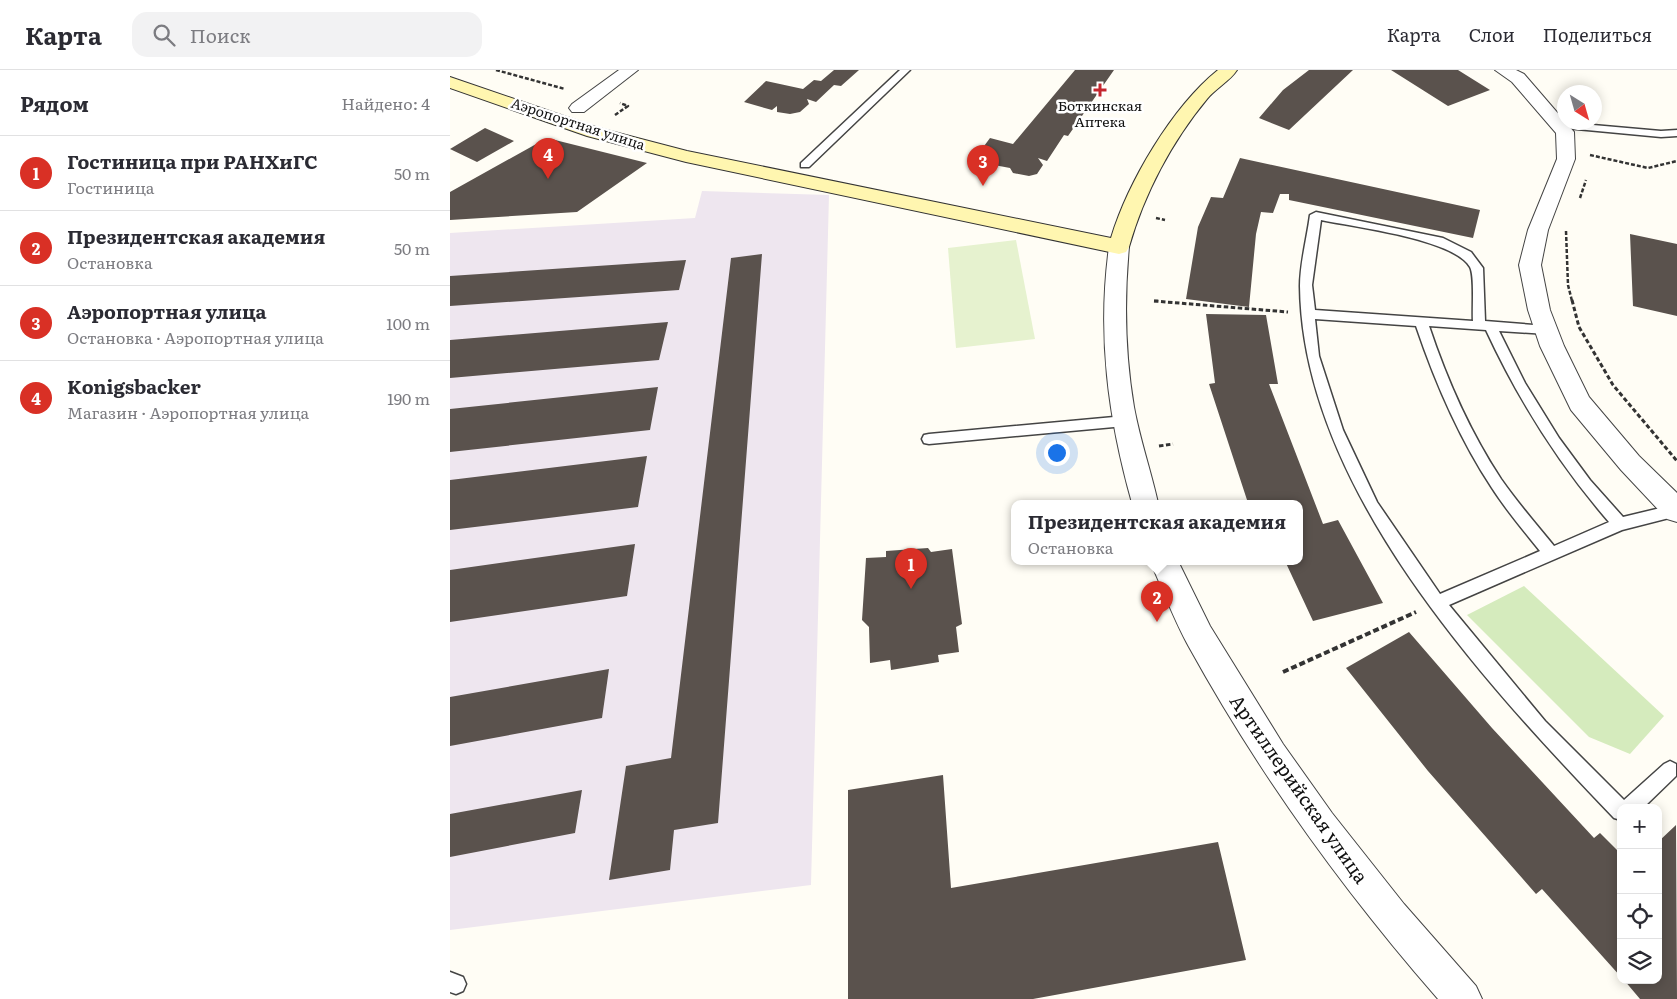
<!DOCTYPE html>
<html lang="ru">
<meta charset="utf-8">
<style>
:root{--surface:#fff;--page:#f2f2f3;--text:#2b2b33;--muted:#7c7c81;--line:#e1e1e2;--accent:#d93025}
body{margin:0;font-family:Literata,serif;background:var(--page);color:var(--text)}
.controls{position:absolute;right:15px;bottom:15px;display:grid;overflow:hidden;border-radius:10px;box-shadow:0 2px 12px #0003}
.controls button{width:45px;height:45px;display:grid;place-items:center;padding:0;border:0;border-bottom:1px solid var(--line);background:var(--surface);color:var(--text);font:25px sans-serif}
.compass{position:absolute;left:1107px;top:15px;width:45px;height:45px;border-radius:50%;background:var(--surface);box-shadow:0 2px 12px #0003;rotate:143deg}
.you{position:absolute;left:606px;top:382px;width:18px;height:18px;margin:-12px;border:4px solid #fff;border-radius:50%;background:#1a73e8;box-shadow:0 0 0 8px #1a73e833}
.badge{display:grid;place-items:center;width:32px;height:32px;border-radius:50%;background:var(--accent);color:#fff;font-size:16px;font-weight:700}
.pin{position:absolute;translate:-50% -41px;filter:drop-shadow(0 1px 2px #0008)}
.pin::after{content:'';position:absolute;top:26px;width:18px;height:15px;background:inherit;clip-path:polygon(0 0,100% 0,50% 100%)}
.popup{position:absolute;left:561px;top:430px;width:292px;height:65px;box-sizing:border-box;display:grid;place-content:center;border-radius:10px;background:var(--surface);filter:drop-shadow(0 1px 4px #0005);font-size:16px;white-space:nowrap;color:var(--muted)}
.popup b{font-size:19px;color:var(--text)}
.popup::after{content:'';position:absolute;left:50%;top:100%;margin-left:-10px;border:10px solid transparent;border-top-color:var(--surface)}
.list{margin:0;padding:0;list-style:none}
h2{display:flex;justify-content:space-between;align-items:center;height:65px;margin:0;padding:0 20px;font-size:21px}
h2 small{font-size:16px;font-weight:400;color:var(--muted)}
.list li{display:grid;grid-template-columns:32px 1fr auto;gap:15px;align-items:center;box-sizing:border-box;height:75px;padding:0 20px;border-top:1px solid var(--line)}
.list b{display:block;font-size:19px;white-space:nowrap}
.list p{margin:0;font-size:16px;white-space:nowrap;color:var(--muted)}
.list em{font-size:16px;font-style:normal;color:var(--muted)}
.icon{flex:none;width:28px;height:28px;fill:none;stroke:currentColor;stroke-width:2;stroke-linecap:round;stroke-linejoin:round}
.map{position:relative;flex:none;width:1227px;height:929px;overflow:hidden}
header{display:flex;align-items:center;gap:30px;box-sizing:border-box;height:70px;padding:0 25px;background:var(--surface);border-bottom:1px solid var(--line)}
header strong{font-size:24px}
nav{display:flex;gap:28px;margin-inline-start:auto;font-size:18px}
.search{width:350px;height:45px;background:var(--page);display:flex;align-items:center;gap:12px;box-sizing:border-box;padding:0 18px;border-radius:15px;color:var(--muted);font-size:19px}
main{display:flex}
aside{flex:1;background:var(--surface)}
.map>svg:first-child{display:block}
.industrial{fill:#eee6ef}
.green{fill:#d5ebbd}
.pitch{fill:#e6f2cf}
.building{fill:#5a524d}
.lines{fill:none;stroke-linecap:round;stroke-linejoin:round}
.service-casing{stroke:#444;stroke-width:3}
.minor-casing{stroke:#444;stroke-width:2}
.secondary-casing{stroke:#333;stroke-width:2}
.path-far2{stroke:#333;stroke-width:2.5;stroke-dasharray:4 2;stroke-linecap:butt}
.path-far1{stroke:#333;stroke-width:3;stroke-dasharray:4.5 2.5;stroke-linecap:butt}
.path{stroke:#333;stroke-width:4;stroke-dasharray:6 3;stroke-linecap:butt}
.service{fill:#fff;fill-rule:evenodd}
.minor{fill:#fff;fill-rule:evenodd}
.secondary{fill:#fff6b0;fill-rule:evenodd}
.poi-dot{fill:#c4262e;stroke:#fff;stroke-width:2}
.labels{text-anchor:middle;stroke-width:5;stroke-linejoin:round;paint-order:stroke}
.far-poi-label{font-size:14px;fill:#111;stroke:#fff}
.far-street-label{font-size:14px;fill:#111;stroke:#fff}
.near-street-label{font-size:19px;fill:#111;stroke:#fff}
</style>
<header>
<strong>Карта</strong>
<div class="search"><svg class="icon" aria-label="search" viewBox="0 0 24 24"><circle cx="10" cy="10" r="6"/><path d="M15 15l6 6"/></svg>Поиск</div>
<nav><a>Карта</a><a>Слои</a><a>Поделиться</a></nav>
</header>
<main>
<aside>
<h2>Рядом<small>Найдено: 4</small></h2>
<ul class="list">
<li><span class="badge">1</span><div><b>Гостиница при РАНХиГС</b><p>Гостиница</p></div><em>50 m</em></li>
<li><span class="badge">2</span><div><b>Президентская академия</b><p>Остановка</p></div><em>50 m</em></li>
<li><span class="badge">3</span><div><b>Аэропортная улица</b><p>Остановка · Аэропортная улица</p></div><em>100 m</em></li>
<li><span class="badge">4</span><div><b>Konigsbacker</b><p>Магазин · Аэропортная улица</p></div><em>190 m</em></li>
</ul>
</aside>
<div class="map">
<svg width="1227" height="929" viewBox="0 0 1227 929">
<rect width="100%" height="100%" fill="#fffdf5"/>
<path class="industrial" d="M252 121 379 125 361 815 0 860V163L245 148Z"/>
<path class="green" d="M1074 516 1214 646 1180 684 1139 667 1017 545Z"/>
<path class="pitch" d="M566 170 585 269 506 278 498 178Z"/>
<path class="building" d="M384 0H409L391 16 384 15 366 32 357 29 359 34 350 42 340 44 327 42V36L322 40 294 32 316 11 353 19 364 10 371 11Z
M625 0H664L618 66 614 65 597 91 588 88 593 95 587 104 579 106 563 103 560 98 523 91 540 68 563 74Z
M859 0H903L839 60 809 48 833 20Z
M941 0H1008L1040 20 998 36Z
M35 58 64 71 27 92 0 79Z
M97 68 197 93 127 142 0 150V122Z
M790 88 1030 140 1023 168 839 130V124H830L823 143 811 142 806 164 799 237 736 229 748 157 761 127 773 128Z
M1180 164 1227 174V246L1183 236Z
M312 184 268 753 224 760 220 800 159 810 176 696 221 688 281 188Z
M236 190 229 220 0 236V206Z
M756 244 816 245 828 314H819L873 454 888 450 933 533 863 551 835 491H850V433H798L759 314 765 313Z
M218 252 209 290 0 308V270Z
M208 317 200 360 0 382V339Z
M197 386 188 437 0 460V410Z
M185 474 177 526 0 552V500Z
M478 478 481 482 502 479 512 554 506 557 509 582 488 585 489 592 441 600 440 590 420 593 419 557 412 550 416 488 436 487V481Z
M959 562 1042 658 1144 768 1150 763 1171 784V907L1092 819 1086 824 978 701 896 598Z
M159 599 152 648 0 676V627Z
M493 705 501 818 768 772 796 890 583 929H398V720Z
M132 720 125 763 0 787V744Z
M1226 755 1227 929H1190L1174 910H1208V772Z"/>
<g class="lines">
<g class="service-casing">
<path id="service" d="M450 0H460L359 97H351V93Z
M1109 52 1211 61 1227 60V66L1211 67 1105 57V53Z
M866 142 993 168 1021 182 1033 198 1035 251 1097 256 1103 260 1097 264 1049 261 1075 313 1109 368 1140 410 1173 447 1227 434V446L1172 460 999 535 1095 651 1174 730 1214 694 1220 691 1226 694V706L1193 738H1171V750L1164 748C1033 611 852 417 850 216 850 193 857 168 860 145ZM871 150C904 157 1004 169 1020 197 1025 206 1022 239 1023 251L865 240 862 215ZM865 249 966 256C985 312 1009 368 1042 418 1056 440 1074 461 1090 481L990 524 927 432 893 360 869 286ZM979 256 1036 260C1069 331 1108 393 1159 452L1104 476C1086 454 1067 432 1051 409 1020 362 997 310 979 256Z
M675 346 682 351 675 356 479 374 474 373 472 369 474 365 479 364Z
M0 902 13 907 16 914 13 921 6 924 0 922Z"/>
</g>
<g class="minor-casing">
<path id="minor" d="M169 0H188L134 42H122L119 38 122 34Z
M1045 0H1066L1074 4 1124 62 1125 89 1098 160 1091 195 1100 240 1114 276 1139 327 1189 386 1227 423V452L1217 449 1171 400 1121 340 1090 276 1078 240 1069 195 1078 160 1107 89 1106 63 1062 12Z
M669 170 676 172 679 177C674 231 675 283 684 337 690 370 701 401 708 433H682C658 348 647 265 659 177L662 172Z
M700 491H728L760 556 833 674 882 743 954 834 1026 916 1032 929H988C893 820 809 704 739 577 724 550 713 520 700 491Z"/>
</g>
<g class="secondary-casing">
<path id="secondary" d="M768 0H787C780 11 766 18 757 29 722 71 694 124 679 177L676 182 669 184 236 92 137 66 0 18V7L149 58 237 81 661 168C678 112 722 37 768 0Z"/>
</g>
<path class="path-far2" d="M46 0 115 19
M165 45 178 36 170 33
M1140 85 1198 98 1227 91
M1130 128 1136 110
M706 148 715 150
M1116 161 1118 215 1122 231
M704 231H708"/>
<path class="path-far1" d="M1122 230 1129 257 1163 315 1227 391
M704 231 838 242
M709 376 723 374"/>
<path class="path" d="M833 602 966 542"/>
<use href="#service" class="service"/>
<use href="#minor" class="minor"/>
<use href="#secondary" class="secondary"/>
</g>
<path class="poi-dot" d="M647.5 12.5h5v5h5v5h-5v5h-5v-5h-5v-5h5z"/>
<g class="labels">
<g class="far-poi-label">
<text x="650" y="41">Боткинская<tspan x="650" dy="16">Аптека</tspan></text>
</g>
<g class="far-street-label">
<text transform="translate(128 54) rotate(18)" y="5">Аэропортная улица</text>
</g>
<g class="near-street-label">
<text transform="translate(849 719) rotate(55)" y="7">Артиллерийская улица</text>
</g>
</g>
</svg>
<div class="controls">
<button>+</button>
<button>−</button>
<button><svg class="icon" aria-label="locate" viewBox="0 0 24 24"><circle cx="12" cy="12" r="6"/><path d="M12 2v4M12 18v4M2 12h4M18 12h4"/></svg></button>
<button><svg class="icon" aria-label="layers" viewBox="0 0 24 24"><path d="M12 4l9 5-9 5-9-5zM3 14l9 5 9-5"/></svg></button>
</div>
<svg class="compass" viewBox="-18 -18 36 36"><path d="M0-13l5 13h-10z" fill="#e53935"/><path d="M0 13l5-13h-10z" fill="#7c7c81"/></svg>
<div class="you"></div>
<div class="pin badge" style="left:461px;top:519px">1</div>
<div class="pin badge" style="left:707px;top:552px">2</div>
<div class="popup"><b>Президентская академия</b>Остановка</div>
<div class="pin badge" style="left:533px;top:116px">3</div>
<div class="pin badge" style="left:98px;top:109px">4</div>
</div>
</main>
